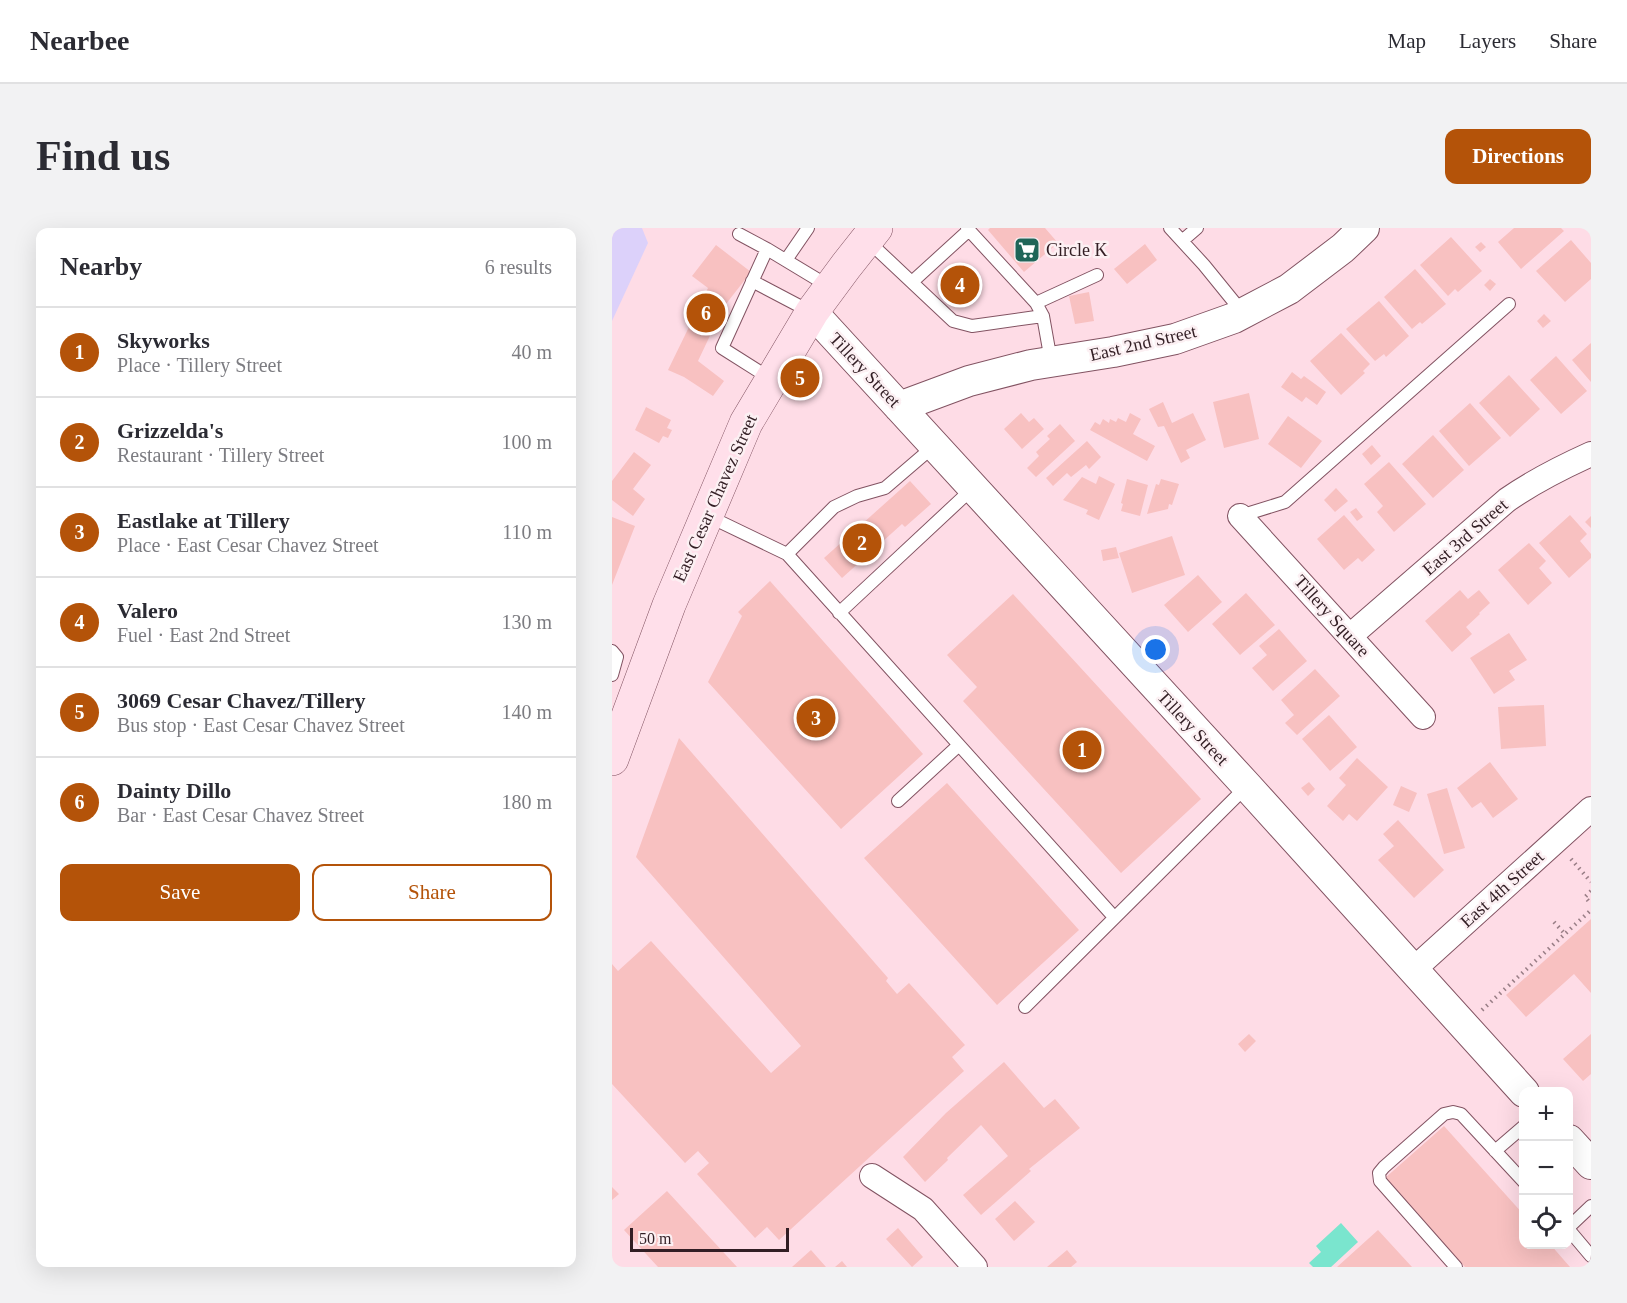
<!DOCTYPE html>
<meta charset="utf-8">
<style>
:root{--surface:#fff;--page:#f2f2f3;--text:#2b2b33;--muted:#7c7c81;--line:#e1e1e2;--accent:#b45309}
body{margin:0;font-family:Georgia,serif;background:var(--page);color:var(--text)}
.controls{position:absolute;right:18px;bottom:18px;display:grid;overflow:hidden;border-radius:12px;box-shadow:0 6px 24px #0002}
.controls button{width:54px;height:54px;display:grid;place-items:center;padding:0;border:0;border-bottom:2px solid var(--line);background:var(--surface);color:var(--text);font:30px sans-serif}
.scale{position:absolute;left:18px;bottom:15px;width:159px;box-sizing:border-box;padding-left:6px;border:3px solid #321e24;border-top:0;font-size:16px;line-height:21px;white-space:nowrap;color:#321e24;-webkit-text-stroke:4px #fcf0f3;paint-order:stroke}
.you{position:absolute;left:544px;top:422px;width:21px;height:21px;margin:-15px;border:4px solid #fff;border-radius:50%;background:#1a73e8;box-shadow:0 0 0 9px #1a73e833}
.badge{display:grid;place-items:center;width:39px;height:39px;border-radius:50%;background:var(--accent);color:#fff;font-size:20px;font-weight:700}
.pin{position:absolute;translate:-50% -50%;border:3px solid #fff;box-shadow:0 2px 6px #0006}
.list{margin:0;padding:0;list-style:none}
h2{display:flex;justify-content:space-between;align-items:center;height:78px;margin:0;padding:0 24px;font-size:26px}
h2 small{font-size:20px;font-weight:400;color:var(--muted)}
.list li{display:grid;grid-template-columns:39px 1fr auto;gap:18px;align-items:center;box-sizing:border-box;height:90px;padding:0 24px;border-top:2px solid var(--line)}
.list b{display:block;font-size:22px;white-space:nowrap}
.list p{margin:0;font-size:20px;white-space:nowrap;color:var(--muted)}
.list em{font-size:20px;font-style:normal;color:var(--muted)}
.actions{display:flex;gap:12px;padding:18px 24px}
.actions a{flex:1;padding:14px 0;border:2px solid var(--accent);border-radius:12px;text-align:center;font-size:21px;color:var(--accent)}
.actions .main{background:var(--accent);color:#fff}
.icon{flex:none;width:33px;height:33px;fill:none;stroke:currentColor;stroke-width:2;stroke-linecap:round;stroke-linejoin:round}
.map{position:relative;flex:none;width:979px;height:1039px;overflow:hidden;border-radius:12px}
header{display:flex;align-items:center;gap:36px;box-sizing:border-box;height:84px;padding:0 30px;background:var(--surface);border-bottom:2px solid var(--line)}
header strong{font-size:28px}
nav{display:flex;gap:33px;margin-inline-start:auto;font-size:21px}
.intro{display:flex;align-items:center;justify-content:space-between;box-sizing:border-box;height:144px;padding:0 36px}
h1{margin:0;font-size:42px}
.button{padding:15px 27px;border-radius:12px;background:var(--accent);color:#fff;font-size:21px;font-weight:700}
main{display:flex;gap:36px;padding:0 36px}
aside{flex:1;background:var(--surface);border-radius:12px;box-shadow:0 6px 24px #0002}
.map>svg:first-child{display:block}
.green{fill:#dcd1fa}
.water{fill:#7ae5ce}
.building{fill:#f8c1c1}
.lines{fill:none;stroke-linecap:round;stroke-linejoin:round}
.service-casing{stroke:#825362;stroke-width:14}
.minor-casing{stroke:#825362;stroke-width:26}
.tertiary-casing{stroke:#825362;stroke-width:32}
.secondary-casing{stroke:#825362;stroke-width:34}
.path{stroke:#997e86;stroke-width:4;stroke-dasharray:1.5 4.5;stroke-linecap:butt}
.service{stroke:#fff;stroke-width:12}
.minor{stroke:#fff;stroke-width:24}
.tertiary{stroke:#fff;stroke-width:30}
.secondary{stroke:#ffdfea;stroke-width:33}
.labels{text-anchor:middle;stroke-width:5;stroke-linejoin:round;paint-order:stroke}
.poi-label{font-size:18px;fill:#321e24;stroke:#fcf0f3;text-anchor:start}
.street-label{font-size:18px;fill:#321e24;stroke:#fcf0f3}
</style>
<header>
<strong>Nearbee</strong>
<nav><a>Map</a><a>Layers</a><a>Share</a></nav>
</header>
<div class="intro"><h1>Find us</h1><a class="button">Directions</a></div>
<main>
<aside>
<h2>Nearby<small>6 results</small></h2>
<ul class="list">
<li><span class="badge">1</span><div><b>Skyworks</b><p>Place · Tillery Street</p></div><em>40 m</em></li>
<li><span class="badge">2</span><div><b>Grizzelda's</b><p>Restaurant · Tillery Street</p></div><em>100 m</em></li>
<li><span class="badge">3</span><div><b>Eastlake at Tillery</b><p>Place · East Cesar Chavez Street</p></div><em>110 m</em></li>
<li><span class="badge">4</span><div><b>Valero</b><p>Fuel · East 2nd Street</p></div><em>130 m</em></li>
<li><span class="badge">5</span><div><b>3069 Cesar Chavez/Tillery</b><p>Bus stop · East Cesar Chavez Street</p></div><em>140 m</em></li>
<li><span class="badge">6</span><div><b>Dainty Dillo</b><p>Bar · East Cesar Chavez Street</p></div><em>180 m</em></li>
</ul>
<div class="actions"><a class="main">Save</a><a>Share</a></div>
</aside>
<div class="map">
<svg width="979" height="1039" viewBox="0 0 979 1039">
<rect width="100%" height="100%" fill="#fedce6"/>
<path class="green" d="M0 0H30L36 15 0 93Z"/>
<path class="water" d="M729 995 746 1014 719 1039H701L697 1035 709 1024 704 1018Z"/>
<path class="building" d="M378 0H433L446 15 412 44 376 2Z
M902 0H949L952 3 909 41 886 14Z
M839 9 870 43 846 64 843 61 836 68 808 37Z
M959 12 979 35V51L953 74 924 43Z
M869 14 874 19 868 24 863 19Z
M533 16 545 32 515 56 502 41Z
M104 17 139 44 114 76 110 73 100 93 104 95 86 133 112 153 101 168 72 149 56 142 96 60 80 48Z
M803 41 834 76 810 96 808 94 800 101 772 69Z
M878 51 884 56 878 63 872 57Z
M477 64 482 93 463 96 457 68Z
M767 73 797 108 774 129 772 126 763 133 734 101Z
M932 86 939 93 931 100 925 93Z
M729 105 758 136 751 143 753 145 729 167 698 133Z
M979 115V154L960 132Z
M944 128 975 163 949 186 918 152Z
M680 144 689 151 692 148 714 164 705 177 694 169 690 174 669 159Z
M897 147 928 181 898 209 867 175Z
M637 165 647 211 612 220 601 174Z
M551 174 560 195 581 185 594 212 574 222 578 230 569 235 552 198 546 199 537 181Z
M858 175 889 210 857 238 827 203Z
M34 179 59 192 55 200 60 202 56 210 51 208 47 215 23 202Z
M409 185 417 194 422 190 432 201 410 221 392 201Z
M518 185 529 191 521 206 543 218 535 233 478 202 483 194 488 197 491 191 497 195 498 191 504 194 506 190 514 194Z
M676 188 710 213 689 240 656 216Z
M448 196 463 213 424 249 415 240 427 228 424 224 438 211 435 208Z
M821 207 852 242 821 270 790 236Z
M475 213 489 229 477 241 474 237 459 249 455 245 441 258 434 250Z
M760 217 769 228 759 237 750 226Z
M22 224 39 237 21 261 33 271 21 288 0 272V253Z
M777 234 814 276 782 304 765 284 771 278 752 256Z
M487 248 503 256 487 292 474 286 476 282 451 272 470 249 484 256Z
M515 251 536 257 528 288 509 283 511 276 509 275Z
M549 251 567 256 560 277 557 276 556 281 535 286 544 256 547 257Z
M298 253 319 276 293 299 290 296 230 350 212 330Z
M724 260 736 273 723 284 712 272Z
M744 280 751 289 745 293 738 284Z
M732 287 763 322 750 334 746 330 732 342 705 311Z
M958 287 975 306 968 313 979 326V330L957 350 927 315Z
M979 288V300L973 294Z
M0 289 23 298 0 357Z
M560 308 573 347 520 365 507 325Z
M917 315 934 333 927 340 940 355 916 377 886 342Z
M504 319 507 330 491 333 489 322Z
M586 347 610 374 576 404 552 377Z
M158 353 311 526 229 601 96 454 130 388 126 384Z
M848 362 856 371 867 362 878 375 867 385 868 386 854 399 860 406 840 424 813 393Z
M634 365 663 397 628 427 600 396Z
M401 366 589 571 509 645 351 473 365 459 335 427Z
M667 401 695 433 661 463 640 440 655 427 647 418Z
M897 405 915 432 897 443 903 452 882 466 858 430Z
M703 441 728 468 685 507 673 495 682 487 669 472Z
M932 477 934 518 889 521 886 479Z
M717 487 745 519 718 543 690 511Z
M67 510 276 750 274 753 285 766 297 755 353 817 340 829 352 843 167 1012 155 999 143 1010 85 946 97 935 86 923 73 935 0 856V736L6 743 39 713 159 845 189 818 24 629Z
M745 530 776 559 745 593 737 586 731 593 715 578 734 557 727 550Z
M878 534 906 571 881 590 869 574 860 580 845 560Z
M697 554 703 561 696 568 689 560Z
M335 555 467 702 385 777 252 630Z
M789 558 805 565 797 584 781 577Z
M835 560 853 620 832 626 815 566Z
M786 592 832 642 802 670 766 632 782 618 771 606Z
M979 691V765L962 746 914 789 894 767Z
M637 806 644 813 633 824 626 816Z
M979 806V846L971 853 951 831Z
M392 834 432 880 443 871 468 900 417 941 419 943 369 987 351 967 396 928 369 897 335 930 336 932 313 954 291 929 334 885Z
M832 898 912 987V1016H938L958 1039H853L773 950Z
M0 959 7 966 0 972Z
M55 963 125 1039H46L12 1002Z
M403 973 423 994 402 1013 383 991Z
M286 1000 311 1029 300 1039 274 1011Z
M766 1002 800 1039H725Z
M199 1022 214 1039H180Z
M455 1022 465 1034 459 1039H435Z
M230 1033 235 1039H223Z"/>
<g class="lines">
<g class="service-casing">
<path id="service" d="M355 0 424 75 431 88 439 133
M558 0 592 37 631 85
M127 6 155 21
M255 12 341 93 360 98 431 88
M570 13 585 0
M174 32 196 0
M140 53 199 84
M300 54 357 2
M424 75 485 47
M159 151 110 120 155 21 218 59
M96 288 175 326 502 689
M628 288 673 274 897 76
M175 326 222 279 245 268 273 260 322 218
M227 385 361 260
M0 423 5 429 0 447
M286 573 347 517
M413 779 635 558
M883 923 912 898
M957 999 979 978
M957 1002 979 1028
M844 1039 768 953 767 945 772 939 832 886 841 884 849 886 912 954"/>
</g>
<g class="minor-casing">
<path id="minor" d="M628 288 811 489
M738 408 895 272C922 253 948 240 979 226
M801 742 979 581
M260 948 311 981 363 1039"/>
</g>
<g class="tertiary-casing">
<path id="tertiary" d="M200 84 635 558 912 864
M287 179 357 153 419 137 501 124 563 111 622 90 677 61 731 20 752 0
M957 912 979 936"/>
</g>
<g class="secondary-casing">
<path id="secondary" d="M0 531 57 377 134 195 200 84 234 38 264 0"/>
</g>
<path class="path" d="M959 631 979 654
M979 663 973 669 979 676
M942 694 953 706
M870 782 979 682"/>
<use href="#service" class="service"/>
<use href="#minor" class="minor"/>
<use href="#tertiary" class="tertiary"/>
<use href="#secondary" class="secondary"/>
</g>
<defs>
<g id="supermarket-square" transform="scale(1.35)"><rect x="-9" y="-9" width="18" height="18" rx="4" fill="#1f6558" stroke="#fcf0f3"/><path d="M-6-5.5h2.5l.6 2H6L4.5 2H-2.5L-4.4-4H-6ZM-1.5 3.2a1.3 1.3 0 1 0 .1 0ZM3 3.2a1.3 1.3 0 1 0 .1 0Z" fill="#fff"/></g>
</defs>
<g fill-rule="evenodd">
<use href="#supermarket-square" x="415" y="22"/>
</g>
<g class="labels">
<g class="poi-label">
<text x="434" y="28">Circle K</text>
</g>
<g class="street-label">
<text transform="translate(531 115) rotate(-13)" y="6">East 2nd Street</text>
<text transform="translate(253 142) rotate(47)" y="6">Tillery Street</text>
<text transform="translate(103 270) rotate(-66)" y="6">East Cesar Chavez Street</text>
<text transform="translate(853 309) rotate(-41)" y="6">East 3rd Street</text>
<text transform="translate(720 388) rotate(48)" y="6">Tillery Square</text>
<text transform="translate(581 500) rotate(47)" y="6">Tillery Street</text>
<text transform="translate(890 661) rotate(-42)" y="6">East 4th Street</text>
</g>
</g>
</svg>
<div class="controls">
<button>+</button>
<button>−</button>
<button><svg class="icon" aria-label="locate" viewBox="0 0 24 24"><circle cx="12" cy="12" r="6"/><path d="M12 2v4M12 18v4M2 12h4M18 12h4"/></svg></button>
</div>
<div class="scale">50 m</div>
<div class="you"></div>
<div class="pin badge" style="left:470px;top:522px">1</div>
<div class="pin badge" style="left:250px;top:315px">2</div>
<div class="pin badge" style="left:204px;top:490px">3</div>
<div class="pin badge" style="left:348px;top:57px">4</div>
<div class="pin badge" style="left:188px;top:150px">5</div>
<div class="pin badge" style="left:94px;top:85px">6</div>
</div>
</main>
